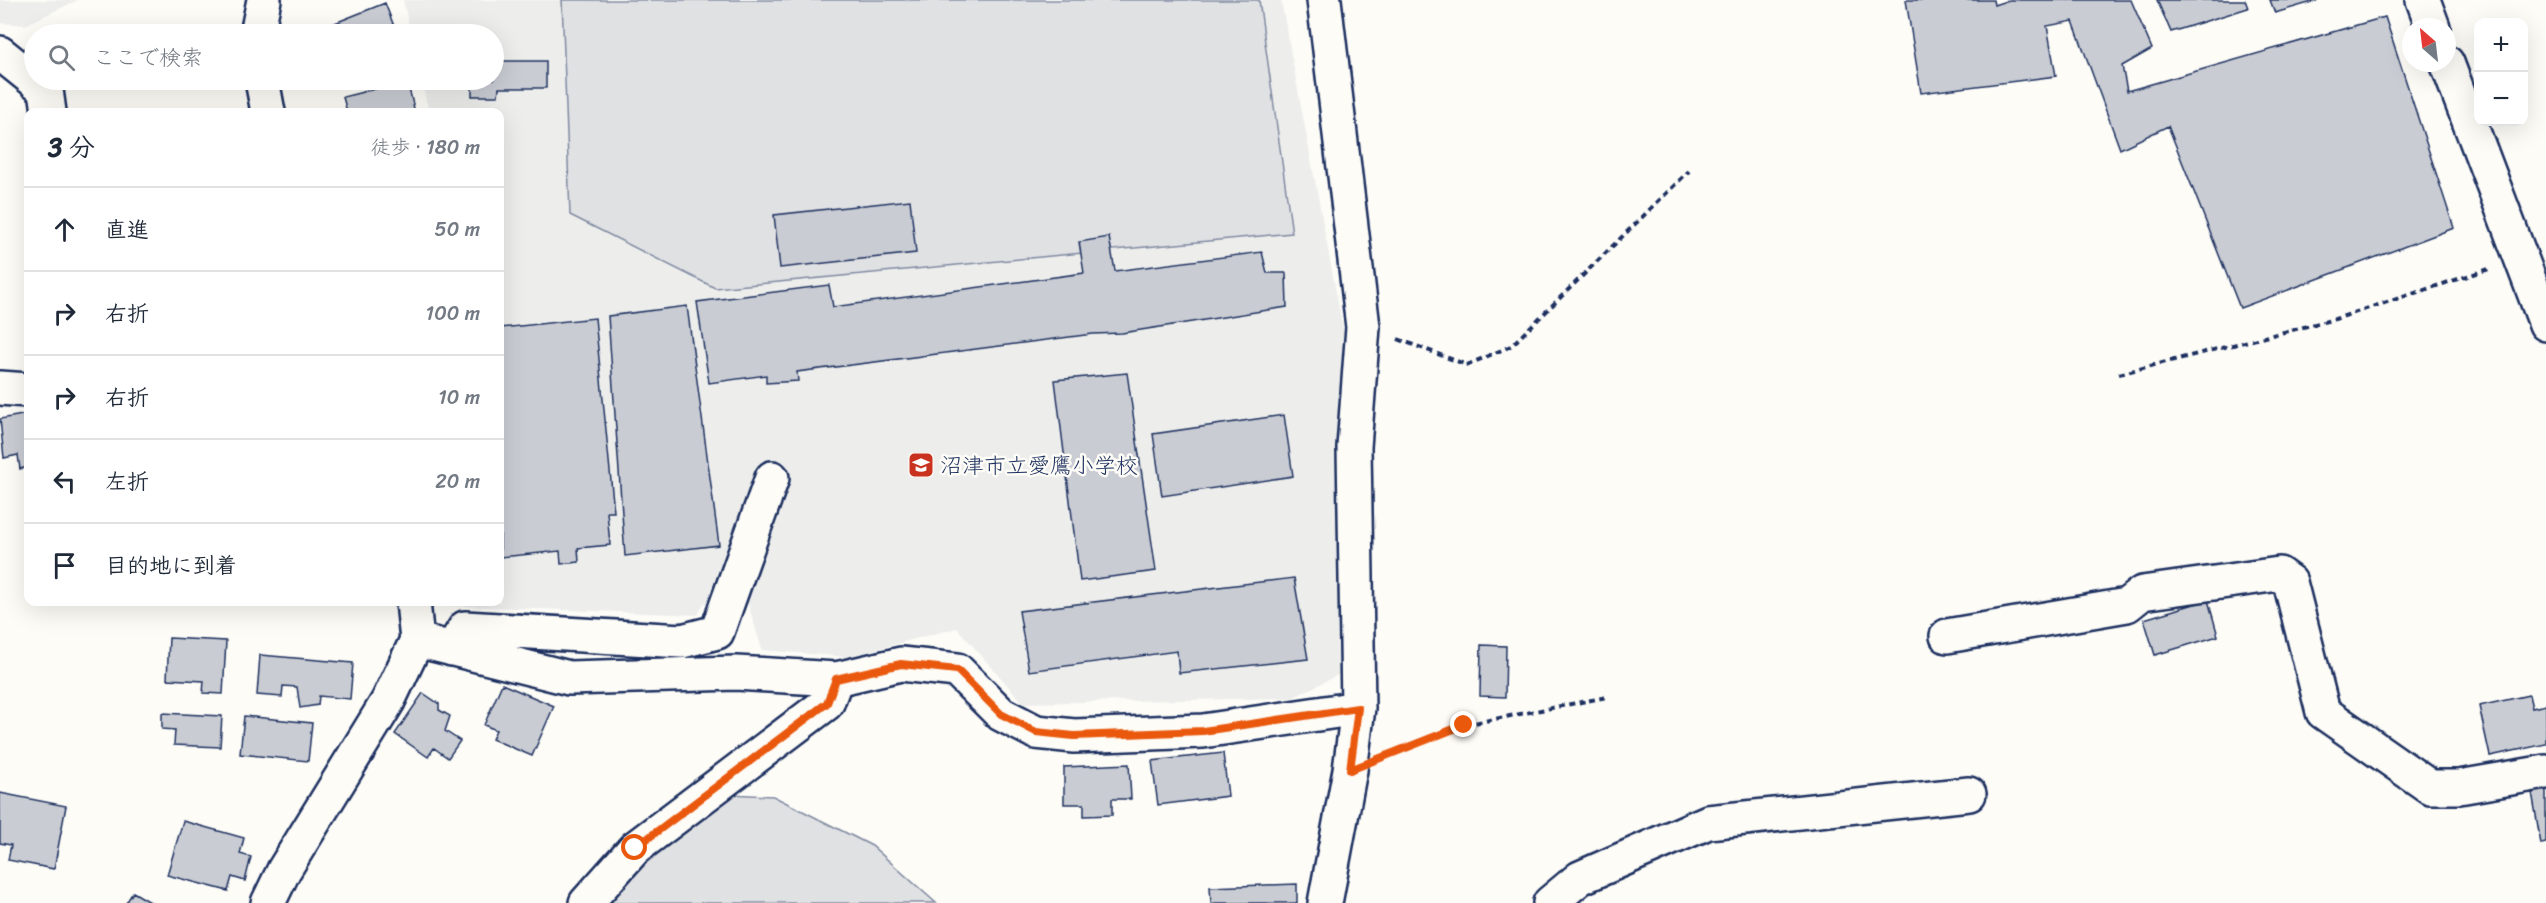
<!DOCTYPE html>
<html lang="ja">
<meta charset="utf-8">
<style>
:root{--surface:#fff;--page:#f2f2f3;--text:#1f2937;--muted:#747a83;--line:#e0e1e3}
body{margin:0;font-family:Sriracha,"Klee One",sans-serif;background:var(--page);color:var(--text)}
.controls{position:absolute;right:18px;top:18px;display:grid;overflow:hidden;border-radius:12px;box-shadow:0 6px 24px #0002}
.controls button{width:54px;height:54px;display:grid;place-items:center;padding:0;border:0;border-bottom:2px solid var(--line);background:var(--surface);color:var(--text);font:30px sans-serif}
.compass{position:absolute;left:2402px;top:18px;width:54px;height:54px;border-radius:50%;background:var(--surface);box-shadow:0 6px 24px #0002;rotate:332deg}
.stop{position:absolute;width:18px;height:18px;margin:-14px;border:4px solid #ea580c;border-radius:50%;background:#fff}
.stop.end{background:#ea580c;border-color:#fff;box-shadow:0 2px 6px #0008}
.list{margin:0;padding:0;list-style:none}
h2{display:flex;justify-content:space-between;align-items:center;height:78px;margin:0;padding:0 24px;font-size:26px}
h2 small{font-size:20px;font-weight:400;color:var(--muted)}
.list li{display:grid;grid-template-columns:39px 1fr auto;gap:18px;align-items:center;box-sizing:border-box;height:84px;padding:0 24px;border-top:2px solid var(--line)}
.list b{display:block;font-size:22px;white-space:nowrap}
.list em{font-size:20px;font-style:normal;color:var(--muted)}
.icon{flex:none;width:33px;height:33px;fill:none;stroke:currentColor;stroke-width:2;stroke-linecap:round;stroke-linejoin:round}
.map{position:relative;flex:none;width:2546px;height:903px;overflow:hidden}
.search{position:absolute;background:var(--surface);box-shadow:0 6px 24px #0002;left:24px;top:24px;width:480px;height:66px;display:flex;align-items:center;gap:15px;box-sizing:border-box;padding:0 21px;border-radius:33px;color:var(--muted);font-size:22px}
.panel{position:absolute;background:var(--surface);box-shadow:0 6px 24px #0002;left:24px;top:108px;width:480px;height:498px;border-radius:12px}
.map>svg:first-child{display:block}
.built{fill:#edeeec}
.green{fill:#e0e1e3;stroke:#7e88a0;stroke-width:1.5}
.building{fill:#c9ccd3;stroke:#1b2f5e;stroke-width:1.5}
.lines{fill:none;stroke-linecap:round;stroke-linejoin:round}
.minor-casing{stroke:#1b2f5e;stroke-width:38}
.path{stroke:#1b2f5e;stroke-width:4;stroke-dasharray:6 4.5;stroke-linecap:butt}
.minor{stroke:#fdfcf7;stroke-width:33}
.route{stroke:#ea580c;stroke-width:8}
.labels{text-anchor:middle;stroke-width:5;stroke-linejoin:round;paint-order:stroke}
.poi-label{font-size:22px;fill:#1b2f5e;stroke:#fdfcf7;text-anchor:start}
</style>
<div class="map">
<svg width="2546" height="903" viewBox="0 0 2546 903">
<rect width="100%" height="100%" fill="#fdfcf7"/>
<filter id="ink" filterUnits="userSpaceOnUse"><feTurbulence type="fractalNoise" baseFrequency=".0167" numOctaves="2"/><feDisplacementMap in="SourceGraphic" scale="12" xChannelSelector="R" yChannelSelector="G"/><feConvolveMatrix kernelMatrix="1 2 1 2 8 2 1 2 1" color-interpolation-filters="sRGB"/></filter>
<g filter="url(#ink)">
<path class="built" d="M0 0H78L25 25 0 23Z
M403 0H1281L1343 329 1340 674 1292 698 1023 703 957 628 847 657 762 650 748 604 704 603 698 615 431 605 430 602H500V112H429L421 80H494V34H411Z"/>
<path class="green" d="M562 0H1259L1292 233 715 288 570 215Z
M728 794 773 796 872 846 936 903H606L675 820Z"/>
<path class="building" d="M1906 0H1993L1994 5 2009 0H2131L2152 49 2122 66 2127 91 2385 17 2454 228 2240 308 2168 126 2120 149 2073 21 2047 26 2056 76 1921 93Z
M2157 0H2245L2248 8 2171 32Z
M2270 0H2319L2275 13Z
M385 3 397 34H328L325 27Z
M494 61H546V88H499L498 96H472V84H461V80H494Z
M407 81 415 112H347L343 97Z
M910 200 916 253 780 268 774 215Z
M1109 237 1115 271 1262 252 1267 273H1286L1287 307 1122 333 1093 334 797 372 798 381 766 383V375L709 383 697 302 829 285 833 307 1084 273 1079 242Z
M687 306 719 545 625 556 608 316Z
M595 318 614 512H607L610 545 578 548 579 562 561 564 560 551 500 557V328Z
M1127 373 1156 571 1080 581 1055 380Z
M28 414V467L20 469 18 455 4 458 0 419Z
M1284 415 1293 476 1162 496 1153 434Z
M1294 578 1308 659 1179 673 1177 651 1029 671 1019 611Z
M2208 600 2218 636 2155 655 2144 619Z
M169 638 226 641 223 694 203 693 204 681 167 679Z
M1481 645 1506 646 1505 697 1480 696Z
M260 655 353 663 350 699 319 696 318 705 300 708 297 687 283 686 282 697 257 695Z
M502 684 554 706 532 756 492 739 496 730 484 725Z
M423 693 439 704V710L450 716 445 731 460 741 448 758 434 748 428 757 395 734Z
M2529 695 2532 708 2546 705V744L2490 756 2479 706Z
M162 713 222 716 220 747 174 745 175 730 162 729Z
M244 716 312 723 308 761 240 754Z
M1223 753 1228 796 1158 805 1152 761Z
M1129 764 1131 799H1112V815L1084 816V804H1064V767Z
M2546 790V843L2541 844 2532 792Z
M0 793 66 806 54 869 8 860 11 845 0 843Z
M183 821 244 838 240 854 251 857 245 881 232 877 228 891 167 875Z
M1297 884V903H1211L1210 887Z
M133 892 152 903H126Z"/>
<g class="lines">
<g class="minor-casing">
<path id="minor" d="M1324 0 1363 327 1354 447 1358 708 1350 770 1325 903
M2423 0 2433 27
M257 34 264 0
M0 53 46 90 49 112
M2447 63 2546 324
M262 80 268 112
M0 388 28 390
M1947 636 2127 605 2142 593 2279 574 2290 582 2323 712 2430 787H2459L2546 772
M417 640 569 678 736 673 836 679 901 664 957 670 1001 714 1036 732 1074 736 1203 731 1358 708
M452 649 465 628 682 641 717 632 772 478
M268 903 284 870 388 701 417 640 413 602
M586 903 635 848 827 703 836 679
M1550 903 1580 878 1708 822 1969 794"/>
</g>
<path class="path" d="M1398 339 1467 365 1511 346 1689 171
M2119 374 2335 319 2489 269
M1387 755 1464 725 1607 697"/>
<use href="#minor" class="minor"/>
</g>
</g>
<g class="lines" filter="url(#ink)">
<path class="route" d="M635 848 827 703 836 679 901 664 957 670 1001 714 1036 732 1074 736 1203 731 1358 708 1350 770 1464 725"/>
</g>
<defs>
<g id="school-square" transform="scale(1.35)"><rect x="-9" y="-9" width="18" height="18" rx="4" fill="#c8321e" stroke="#fdfcf7"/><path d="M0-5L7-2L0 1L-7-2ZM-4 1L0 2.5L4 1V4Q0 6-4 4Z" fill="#fff"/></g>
</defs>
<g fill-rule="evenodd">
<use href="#school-square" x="921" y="465"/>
</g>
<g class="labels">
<g class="poi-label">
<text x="940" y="473">沼津市立愛鷹小学校</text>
</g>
</g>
</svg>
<div class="controls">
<button>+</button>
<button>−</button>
</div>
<svg class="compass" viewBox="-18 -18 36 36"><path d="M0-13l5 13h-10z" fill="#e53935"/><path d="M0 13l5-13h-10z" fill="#747a83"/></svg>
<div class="stop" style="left:635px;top:848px"></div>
<div class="stop end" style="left:1464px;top:725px"></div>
<div class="search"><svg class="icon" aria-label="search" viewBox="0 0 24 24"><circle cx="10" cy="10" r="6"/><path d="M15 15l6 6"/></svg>ここで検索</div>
<section class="panel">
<h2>3 分<small>徒歩 · 180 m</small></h2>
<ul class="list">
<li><svg class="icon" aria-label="ahead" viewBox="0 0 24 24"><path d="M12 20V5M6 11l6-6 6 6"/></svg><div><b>直進</b></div><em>50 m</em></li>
<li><svg class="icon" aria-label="right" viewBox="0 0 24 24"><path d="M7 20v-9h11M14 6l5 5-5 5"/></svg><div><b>右折</b></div><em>100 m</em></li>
<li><svg class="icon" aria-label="right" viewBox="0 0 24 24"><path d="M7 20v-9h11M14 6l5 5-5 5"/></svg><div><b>右折</b></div><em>10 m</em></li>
<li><svg class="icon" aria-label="left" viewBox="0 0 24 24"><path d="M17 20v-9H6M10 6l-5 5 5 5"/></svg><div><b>左折</b></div><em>20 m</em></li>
<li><svg class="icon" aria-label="arrive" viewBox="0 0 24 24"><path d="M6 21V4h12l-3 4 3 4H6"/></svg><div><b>目的地に到着</b></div></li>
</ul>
</section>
</div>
